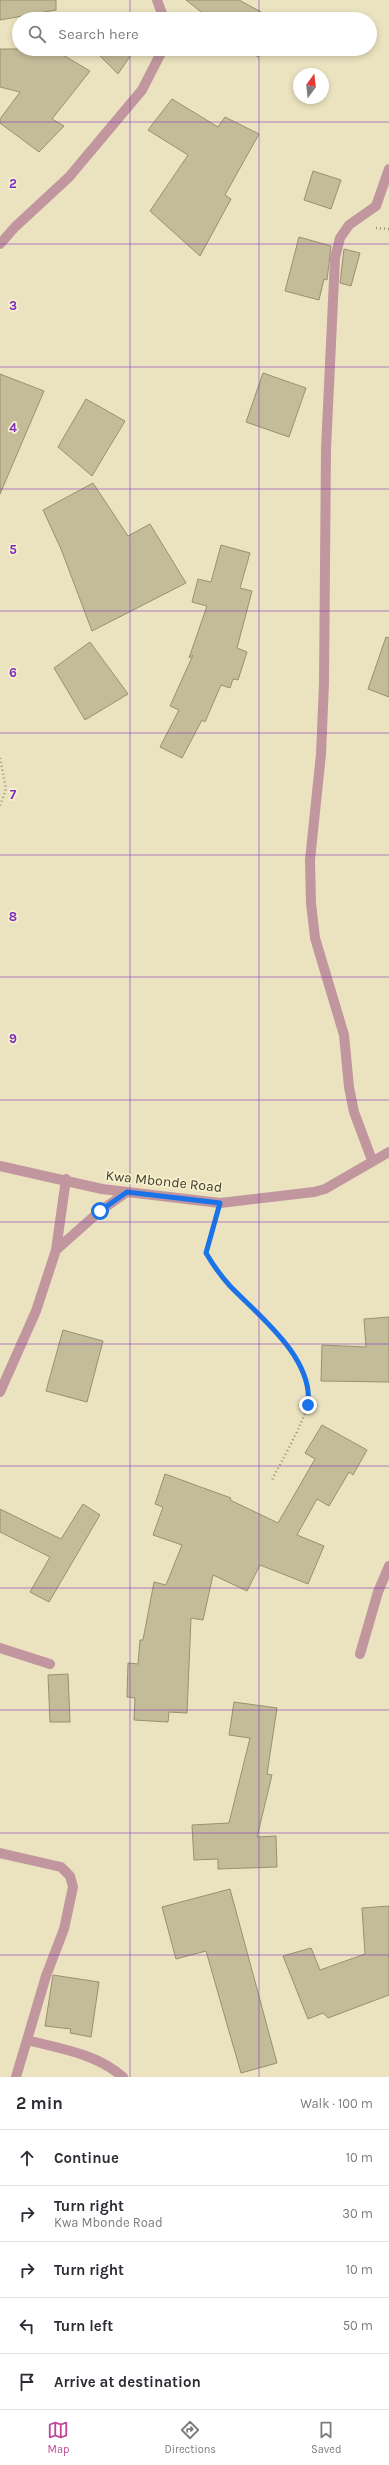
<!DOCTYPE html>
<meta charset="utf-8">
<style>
:root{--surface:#fff;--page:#f7f7f7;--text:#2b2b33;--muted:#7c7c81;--line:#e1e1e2;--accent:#bf4699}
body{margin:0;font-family:Karla,sans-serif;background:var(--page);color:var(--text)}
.compass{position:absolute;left:293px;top:68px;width:36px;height:36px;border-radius:50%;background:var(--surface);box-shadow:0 2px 6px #0003;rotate:15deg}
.stop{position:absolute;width:12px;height:12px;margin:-9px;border:3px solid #1a73e8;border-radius:50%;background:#fff}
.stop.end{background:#1a73e8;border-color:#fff;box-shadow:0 1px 4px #0008}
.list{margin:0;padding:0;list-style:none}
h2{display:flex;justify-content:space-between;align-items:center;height:52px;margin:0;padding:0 16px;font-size:17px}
h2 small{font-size:13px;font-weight:400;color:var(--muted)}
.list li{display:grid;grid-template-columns:26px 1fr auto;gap:12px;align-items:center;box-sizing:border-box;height:56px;padding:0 16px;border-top:1px solid var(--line)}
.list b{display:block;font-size:15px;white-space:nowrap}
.list p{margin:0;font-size:13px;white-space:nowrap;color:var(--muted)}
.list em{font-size:13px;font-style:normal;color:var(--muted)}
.icon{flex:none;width:22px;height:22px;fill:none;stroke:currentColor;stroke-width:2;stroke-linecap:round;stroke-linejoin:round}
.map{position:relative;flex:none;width:389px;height:2077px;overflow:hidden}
.search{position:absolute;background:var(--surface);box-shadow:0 2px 6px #0003;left:12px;right:12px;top:12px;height:44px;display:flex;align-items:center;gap:10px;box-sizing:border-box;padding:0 14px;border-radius:22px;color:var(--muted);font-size:15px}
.sheet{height:332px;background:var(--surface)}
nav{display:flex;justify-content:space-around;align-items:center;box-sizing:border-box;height:56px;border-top:1px solid var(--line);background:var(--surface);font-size:11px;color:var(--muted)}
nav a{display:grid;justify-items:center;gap:2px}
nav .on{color:var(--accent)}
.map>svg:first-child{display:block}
.building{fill:#c4bc99;stroke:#98906f}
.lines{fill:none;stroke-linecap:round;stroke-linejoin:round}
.path{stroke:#9b957c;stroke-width:2.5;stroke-dasharray:1 3;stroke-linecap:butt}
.street{stroke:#c1969f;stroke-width:10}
.route{stroke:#1a73e8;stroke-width:5}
.grid{fill:none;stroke:#7b2cbf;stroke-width:1;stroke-opacity:0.55}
.labels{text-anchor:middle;stroke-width:3.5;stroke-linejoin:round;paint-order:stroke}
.street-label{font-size:14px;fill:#403d2f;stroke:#f8f0cc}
.grid-label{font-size:13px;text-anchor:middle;font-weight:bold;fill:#7b2cbf;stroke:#f8f0cc;stroke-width:3.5;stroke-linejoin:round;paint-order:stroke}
</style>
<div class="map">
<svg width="389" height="2077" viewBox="0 0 389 2077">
<rect width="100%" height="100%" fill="#ebe3bf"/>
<path class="building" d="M0 0H56V10L0 20Z
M186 0H239L274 19H210Z
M0 49H53L90 71 52 119 64 126 39 152 0 123V119L20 92 0 87Z
M93 49H135L118 74Z
M248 49H264L258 57Z
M172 99 218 127 225 117 259 134 225 195 231 199 200 256 150 211 188 155 148 130Z
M313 171 341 180 331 209 304 200Z
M299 237 331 246 327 280 324 279 319 300 285 291Z
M344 249 360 253 351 286 340 283Z
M263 373 306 388 289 437 246 422Z
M0 374 44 391 0 494Z
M86 399 125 421 92 476 58 447Z
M93 483 128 536 150 524 186 583 92 631 61 549 43 510Z
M221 545 250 553 240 588 252 591 237 648 247 652 238 680 233 679 230 688 221 685 205 722 202 720 182 758 160 747 179 710 170 706 193 655 189 658 207 606 192 602 198 579 211 582Z
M386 637 389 638V697L368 689Z
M90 642 128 694 85 720 54 668Z
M389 1317V1382L321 1381 322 1345 366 1347 364 1319Z
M63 1330 103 1341 87 1402 46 1391Z
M322 1425 367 1450 353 1475 349 1472 329 1506 317 1499 297 1535 324 1546 308 1584 260 1565 247 1591 213 1575 203 1620 191 1618 187 1713 169 1712 168 1722 134 1720 135 1698 127 1697 128 1663 138 1664 140 1640H143L154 1582 166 1585 182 1545 153 1535 163 1507 155 1504 165 1474 231 1498 230 1500 278 1523 315 1459 305 1453Z
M83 1504 100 1515 49 1602 30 1592 50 1557 0 1532V1509L61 1539Z
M68 1674 70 1722H50L48 1675Z
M234 1702 277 1708 267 1774 272 1775 257 1837 276 1836 277 1867 218 1869V1859L194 1860 192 1825 229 1823 250 1738 229 1735Z
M230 1889 277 2063 241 2073 206 1951 176 1959 162 1907Z
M389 1906V1995L328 2018 323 2013 308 2019 283 1956 311 1948 320 1970 365 1954 362 1908Z
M53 1975 99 1982 91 2037 70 2033 71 2029 45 2026Z"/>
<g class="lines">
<path class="path" d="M376 228 389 229
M0 758 6 789 0 806
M215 1220 206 1253C213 1265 221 1276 230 1286 254 1311 318 1364 308 1404 302 1426 282 1460 271 1482"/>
<path class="street" d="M157 0 164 19
M0 244 15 227 69 177 142 90 163 49
M372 1160 354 1112 349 1087 344 1035 315 938 311 903 310 860 321 754 324 683 326 449 335 258 340 238 349 225 376 206 389 169
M0 1166 102 1189 220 1203 314 1192 325 1189 389 1152
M56 1250 100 1211 127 1192
M0 1392 36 1311 56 1250 66 1179
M0 1648 50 1664
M360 1654 378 1592 389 1566
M0 1853 61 1867 70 1876 73 1887 64 1929 46 1976 16 2077
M27 2040C61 2049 95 2053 123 2077"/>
</g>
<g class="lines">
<path class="route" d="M100 1211 127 1192 220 1203 206 1253C213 1265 221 1276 230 1286 259 1316 314 1358 308 1405"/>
</g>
<path class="grid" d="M130 0V19M259 0V19M130 49V2077M259 49V2077M0 122H389M0 244H389M0 367H389M0 489H389M0 611H389M0 733H389M0 855H389M0 977H389M0 1100H389M0 1222H389M0 1344H389M0 1466H389M0 1588H389M0 1710H389M0 1833H389M0 1955H389"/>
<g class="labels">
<g class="street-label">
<text transform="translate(164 1181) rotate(6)" y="5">Kwa Mbonde Road</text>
</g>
</g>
<g class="grid-label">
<text x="13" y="188">2</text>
<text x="13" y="310">3</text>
<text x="13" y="432">4</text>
<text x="13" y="554">5</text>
<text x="13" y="677">6</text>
<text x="13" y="799">7</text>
<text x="13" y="921">8</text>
<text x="13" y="1043">9</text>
</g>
</svg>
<svg class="compass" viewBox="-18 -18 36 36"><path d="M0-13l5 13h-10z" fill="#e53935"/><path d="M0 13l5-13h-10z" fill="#7c7c81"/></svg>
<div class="stop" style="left:100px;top:1211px"></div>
<div class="stop end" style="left:308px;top:1405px"></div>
<div class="search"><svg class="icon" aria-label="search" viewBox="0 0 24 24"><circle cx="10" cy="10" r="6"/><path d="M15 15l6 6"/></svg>Search here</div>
</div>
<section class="sheet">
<h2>2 min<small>Walk · 100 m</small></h2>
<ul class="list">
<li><svg class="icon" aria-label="ahead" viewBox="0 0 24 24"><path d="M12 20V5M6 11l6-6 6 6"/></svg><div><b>Continue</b></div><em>10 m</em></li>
<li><svg class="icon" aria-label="right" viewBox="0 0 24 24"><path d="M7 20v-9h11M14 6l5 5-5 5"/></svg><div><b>Turn right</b><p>Kwa Mbonde Road</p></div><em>30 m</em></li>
<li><svg class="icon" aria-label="right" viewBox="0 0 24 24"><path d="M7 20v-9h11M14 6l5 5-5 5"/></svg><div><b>Turn right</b></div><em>10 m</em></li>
<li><svg class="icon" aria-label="left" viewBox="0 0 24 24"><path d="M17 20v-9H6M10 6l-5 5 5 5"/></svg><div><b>Turn left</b></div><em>50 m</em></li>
<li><svg class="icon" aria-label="arrive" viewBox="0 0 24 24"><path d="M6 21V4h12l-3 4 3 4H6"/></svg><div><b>Arrive at destination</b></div></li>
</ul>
</section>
<nav>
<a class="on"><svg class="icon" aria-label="map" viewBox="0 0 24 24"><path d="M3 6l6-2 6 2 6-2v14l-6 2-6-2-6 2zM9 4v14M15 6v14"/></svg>Map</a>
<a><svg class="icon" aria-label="directions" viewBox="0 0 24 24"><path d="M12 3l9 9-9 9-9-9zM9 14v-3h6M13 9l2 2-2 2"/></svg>Directions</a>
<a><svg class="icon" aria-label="saved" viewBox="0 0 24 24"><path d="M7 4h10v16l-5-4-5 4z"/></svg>Saved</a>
</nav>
